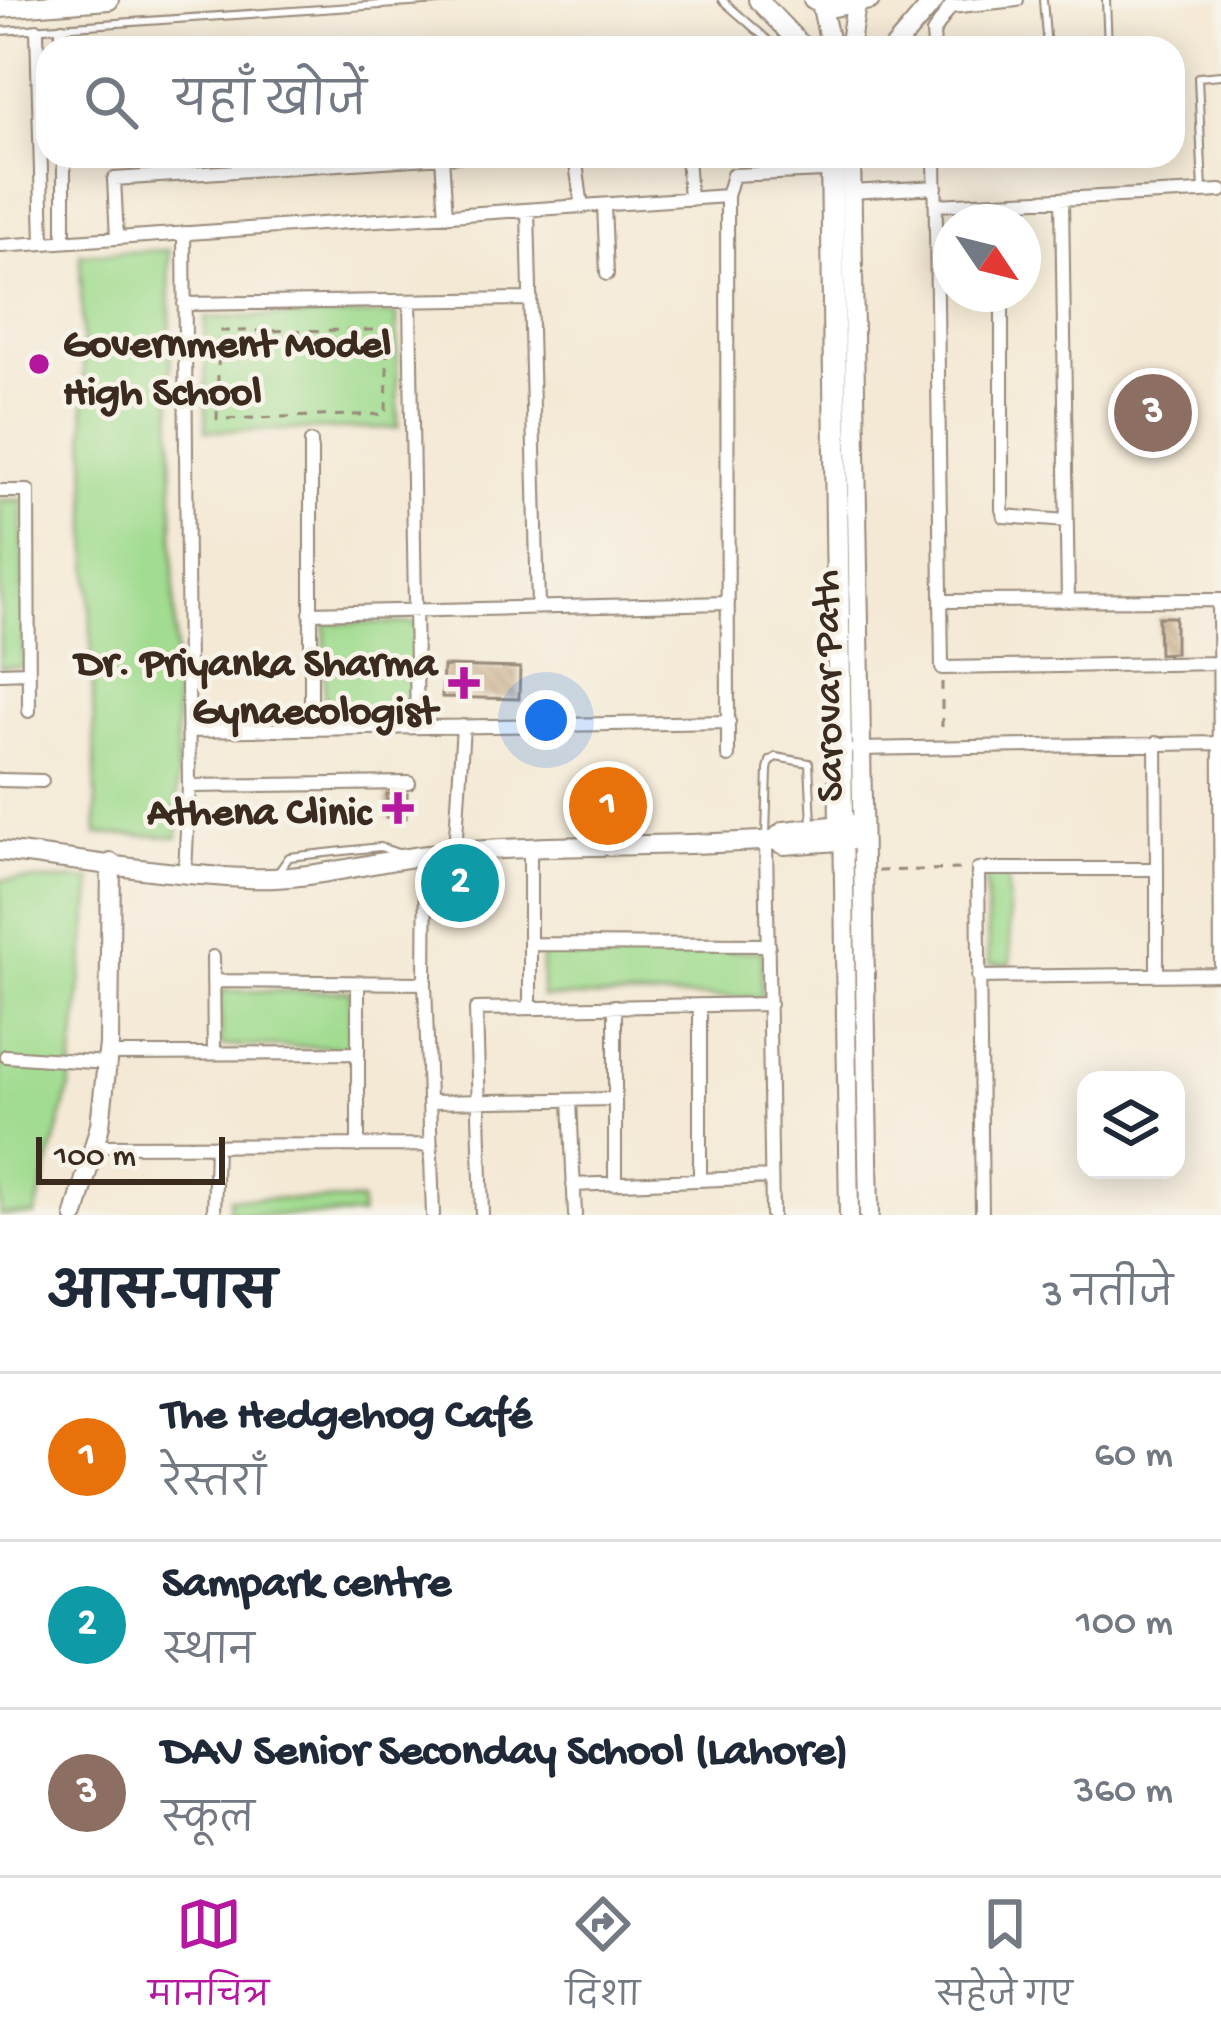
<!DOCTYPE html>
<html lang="hi">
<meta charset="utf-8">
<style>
:root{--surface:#fff;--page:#f6f6f7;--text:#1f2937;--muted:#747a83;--line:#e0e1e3;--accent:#b5179e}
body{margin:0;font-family:"Gochi Hand","Playpen Sans Deva",sans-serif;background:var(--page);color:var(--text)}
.controls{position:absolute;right:36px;bottom:36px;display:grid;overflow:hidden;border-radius:24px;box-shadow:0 6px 30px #0003}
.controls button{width:108px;height:108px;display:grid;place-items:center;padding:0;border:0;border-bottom:3px solid var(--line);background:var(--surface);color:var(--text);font:60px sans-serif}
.compass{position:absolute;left:933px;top:204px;width:108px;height:108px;border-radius:50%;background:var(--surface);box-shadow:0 6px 30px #0003;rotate:125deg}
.scale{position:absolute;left:36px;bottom:30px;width:189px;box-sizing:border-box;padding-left:12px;border:6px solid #3b2a1e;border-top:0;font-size:33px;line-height:42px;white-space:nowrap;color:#3b2a1e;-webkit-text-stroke:9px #f7f3e8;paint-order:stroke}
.you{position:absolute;left:546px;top:720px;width:42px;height:42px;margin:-30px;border:9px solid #fff;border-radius:50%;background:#1a73e8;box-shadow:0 0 0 18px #1a73e833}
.badge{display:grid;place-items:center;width:78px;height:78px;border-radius:50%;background:var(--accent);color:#fff;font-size:39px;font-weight:700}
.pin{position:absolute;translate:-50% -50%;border:6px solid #fff;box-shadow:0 3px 12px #0006}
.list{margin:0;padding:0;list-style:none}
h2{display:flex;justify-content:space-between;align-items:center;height:156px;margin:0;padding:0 48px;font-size:51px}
h2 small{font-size:39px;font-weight:400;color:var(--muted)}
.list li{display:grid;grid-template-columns:78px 1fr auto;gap:36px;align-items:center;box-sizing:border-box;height:168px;padding:0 48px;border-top:3px solid var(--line)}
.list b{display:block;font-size:45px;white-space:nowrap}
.list p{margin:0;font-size:39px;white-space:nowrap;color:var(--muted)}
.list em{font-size:39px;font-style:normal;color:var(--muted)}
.icon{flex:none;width:66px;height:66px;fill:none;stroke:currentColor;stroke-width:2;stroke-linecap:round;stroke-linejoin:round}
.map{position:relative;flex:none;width:1221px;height:1215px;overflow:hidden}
.search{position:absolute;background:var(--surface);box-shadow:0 6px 30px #0003;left:36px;right:36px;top:36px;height:132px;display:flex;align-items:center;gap:30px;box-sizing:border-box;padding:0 42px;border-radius:36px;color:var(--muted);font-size:45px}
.sheet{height:660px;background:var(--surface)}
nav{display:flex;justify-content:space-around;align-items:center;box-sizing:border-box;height:168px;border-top:3px solid var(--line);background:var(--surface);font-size:33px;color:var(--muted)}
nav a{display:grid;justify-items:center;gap:6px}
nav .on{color:var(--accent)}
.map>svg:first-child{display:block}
.park{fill:#a1dc90;stroke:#6e8357;stroke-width:3}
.building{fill:url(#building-back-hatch)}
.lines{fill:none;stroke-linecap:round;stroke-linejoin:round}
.lane-casing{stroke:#988a7a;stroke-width:10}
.street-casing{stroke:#988a7a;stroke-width:16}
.secondary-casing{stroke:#988a7a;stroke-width:22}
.path{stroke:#988a7a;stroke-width:3;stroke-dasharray:9 9;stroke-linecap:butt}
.lane{stroke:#fff;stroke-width:6}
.street{stroke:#fff;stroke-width:12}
.secondary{stroke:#fff;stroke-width:18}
.poi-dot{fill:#b5179e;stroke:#f7f3e8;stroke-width:4.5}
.labels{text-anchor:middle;stroke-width:9;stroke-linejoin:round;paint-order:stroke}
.poi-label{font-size:42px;font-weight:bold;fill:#3b2a1e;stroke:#f7f3e8;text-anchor:end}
.street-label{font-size:42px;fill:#3b2a1e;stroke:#f7f3e8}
</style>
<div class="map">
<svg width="1221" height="1215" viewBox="0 0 1221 1215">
<defs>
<pattern id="building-back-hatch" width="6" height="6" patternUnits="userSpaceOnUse" patternTransform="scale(3)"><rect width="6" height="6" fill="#c6a883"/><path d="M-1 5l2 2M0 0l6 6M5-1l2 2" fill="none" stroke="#a2896b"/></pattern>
</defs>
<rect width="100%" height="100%" fill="#f7f3e8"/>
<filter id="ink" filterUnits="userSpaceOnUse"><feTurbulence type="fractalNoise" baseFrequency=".00833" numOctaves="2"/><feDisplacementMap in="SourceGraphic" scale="24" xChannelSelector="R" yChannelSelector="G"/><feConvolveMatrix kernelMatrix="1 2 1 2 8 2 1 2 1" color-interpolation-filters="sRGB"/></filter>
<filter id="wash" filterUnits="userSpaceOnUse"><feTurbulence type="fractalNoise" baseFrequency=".004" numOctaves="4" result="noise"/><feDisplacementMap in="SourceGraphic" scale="48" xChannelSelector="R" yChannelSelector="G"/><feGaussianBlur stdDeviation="2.7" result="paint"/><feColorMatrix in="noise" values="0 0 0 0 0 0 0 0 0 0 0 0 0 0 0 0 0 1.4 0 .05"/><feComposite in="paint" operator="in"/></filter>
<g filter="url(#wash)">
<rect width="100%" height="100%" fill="#f4e9d5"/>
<path class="park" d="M169 250 178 837 97 834 80 254Z
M397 314 398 428 206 431 205 318Z
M0 500H22L23 667H0Z
M325 623H418V717H324Z
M1007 869 1011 964H989L985 870Z
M0 880H92L70 1087 35 1215H0Z
M762 951V997H542V952Z
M221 991H350V1047L221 1046Z
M230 1198 361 1201V1215H229Z"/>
<g id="blocks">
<path class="building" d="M1158 617H1175V653L1159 654Z
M443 666 520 668 519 699 442 697Z
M387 794H407L406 818 386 817Z
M484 864 483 903 437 904V868Z"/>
</g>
</g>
<g filter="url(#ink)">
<use href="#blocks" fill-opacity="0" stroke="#988a7a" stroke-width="3"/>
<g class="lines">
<g class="lane-casing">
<path id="lane" d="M722 0 777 48
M1043 0 1047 48
M1106 0 1108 48
M0 31 454 0
M824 156 833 824
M1203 192 1198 77 1221 75
M766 837 768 770 770 761 776 757 809 763 812 823
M277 874 289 857 380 847 398 853"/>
</g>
<g class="street-casing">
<path id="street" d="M62 29V48
M37 30 43 243
M934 48 933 33 950 7 1017 0
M64 156V241
M575 156 582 207
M687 156 690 199
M935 156 942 668 1221 663
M442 157 446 216
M851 192 936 187
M1062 199 1068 601
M604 205 607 274
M936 205 1221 191
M528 211 538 607
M184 233 189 786 185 873
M117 238 114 179 459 156
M0 246 727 196
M1002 294V509L1004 516 1066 521
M410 301 417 727
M184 304 530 299
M0 491H28L29 711
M1219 600 1221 974
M941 601 1221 600
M310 613 728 603
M0 673 28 672
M311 729V442
M188 731 729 722
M1156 743 1157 869
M856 749 1221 743
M728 756 727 196 733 175 824 171
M0 780 42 781
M189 786 409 783
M766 841 772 1215
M530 846V1007
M455 852 463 726
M426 855 425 983 433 1215
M530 944 769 945
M213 957 214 1053
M978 977 1221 974
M213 981 425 983
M358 983V1146
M700 1005V1180
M108 1054 358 1053
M6 1056 107 1063
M570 1100 575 1215
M430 1102 615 1099
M94 1146 431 1145
M615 1184V1006
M573 1185 771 1177
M214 1215 216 1146
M482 1215 476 1009 770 1004
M982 1215 978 869H1157V975"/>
</g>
<g class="secondary-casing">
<path id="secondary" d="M758 0 804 48
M813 0 834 7 870 0
M821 3 831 48
M0 8 109 0
M849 48 856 5
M894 48 935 0
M833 156 849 1215
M851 156 869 1215
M774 840 784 831 852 824
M0 851C82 860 164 875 246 878 317 881 377 859 445 853 555 843 664 848 774 840L784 845 852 840
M75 1215 100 1125 109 1044 111 863"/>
</g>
<path class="path" d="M388 330 386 414 217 419 219 331Z
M942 682V732
M878 871 964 869"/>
<use href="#lane" class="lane"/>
<use href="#street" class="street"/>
<use href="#secondary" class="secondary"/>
</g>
</g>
<g class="poi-dot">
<circle cx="39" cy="364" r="12"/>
<path d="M458 665h12v12h12v12h-12v12h-12v-12h-12v-12h12z"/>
<path d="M392 790h12v12h12v12h-12v12h-12v-12h-12v-12h12z"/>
</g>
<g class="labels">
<g class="poi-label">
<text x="63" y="355" text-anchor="start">Government Model<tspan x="63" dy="48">High School</tspan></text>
<text x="437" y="674">Dr. Priyanka Sharma<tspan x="437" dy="48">Gynaecologist</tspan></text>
<text x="371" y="823">Athena Clinic</text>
</g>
<g class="street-label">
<text transform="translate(824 686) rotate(-91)" y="15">Sarovar Path</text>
</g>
</g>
</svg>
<div class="controls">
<button><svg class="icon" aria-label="layers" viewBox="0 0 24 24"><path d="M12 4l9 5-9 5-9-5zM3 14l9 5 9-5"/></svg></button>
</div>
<svg class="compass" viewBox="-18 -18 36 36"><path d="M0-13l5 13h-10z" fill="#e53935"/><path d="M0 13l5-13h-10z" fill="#747a83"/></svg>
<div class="scale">100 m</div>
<div class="you"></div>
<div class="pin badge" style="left:608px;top:806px;background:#e8710a">1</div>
<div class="pin badge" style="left:460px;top:883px;background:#0f9aa8">2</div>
<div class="pin badge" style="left:1153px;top:413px;background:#8d6e63">3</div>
<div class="search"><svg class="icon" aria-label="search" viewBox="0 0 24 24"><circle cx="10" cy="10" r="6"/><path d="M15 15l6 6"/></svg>यहाँ खोजें</div>
</div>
<section class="sheet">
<h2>आस-पास<small>3 नतीजे</small></h2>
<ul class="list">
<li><span class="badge" style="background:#e8710a">1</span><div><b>The Hedgehog Café</b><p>रेस्तराँ</p></div><em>60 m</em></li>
<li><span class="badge" style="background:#0f9aa8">2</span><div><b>Sampark centre</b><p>स्थान</p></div><em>100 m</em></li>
<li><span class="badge" style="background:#8d6e63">3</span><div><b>DAV Senior Seconday School (Lahore)</b><p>स्कूल</p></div><em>360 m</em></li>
</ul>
</section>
<nav>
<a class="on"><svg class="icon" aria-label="map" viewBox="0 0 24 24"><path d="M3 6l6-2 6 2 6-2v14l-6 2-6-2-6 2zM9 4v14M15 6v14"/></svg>मानचित्र</a>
<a><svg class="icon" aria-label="directions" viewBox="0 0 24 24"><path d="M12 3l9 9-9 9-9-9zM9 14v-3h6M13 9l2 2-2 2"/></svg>दिशा</a>
<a><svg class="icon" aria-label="saved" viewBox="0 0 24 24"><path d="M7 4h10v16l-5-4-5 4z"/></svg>सहेजे गए</a>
</nav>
